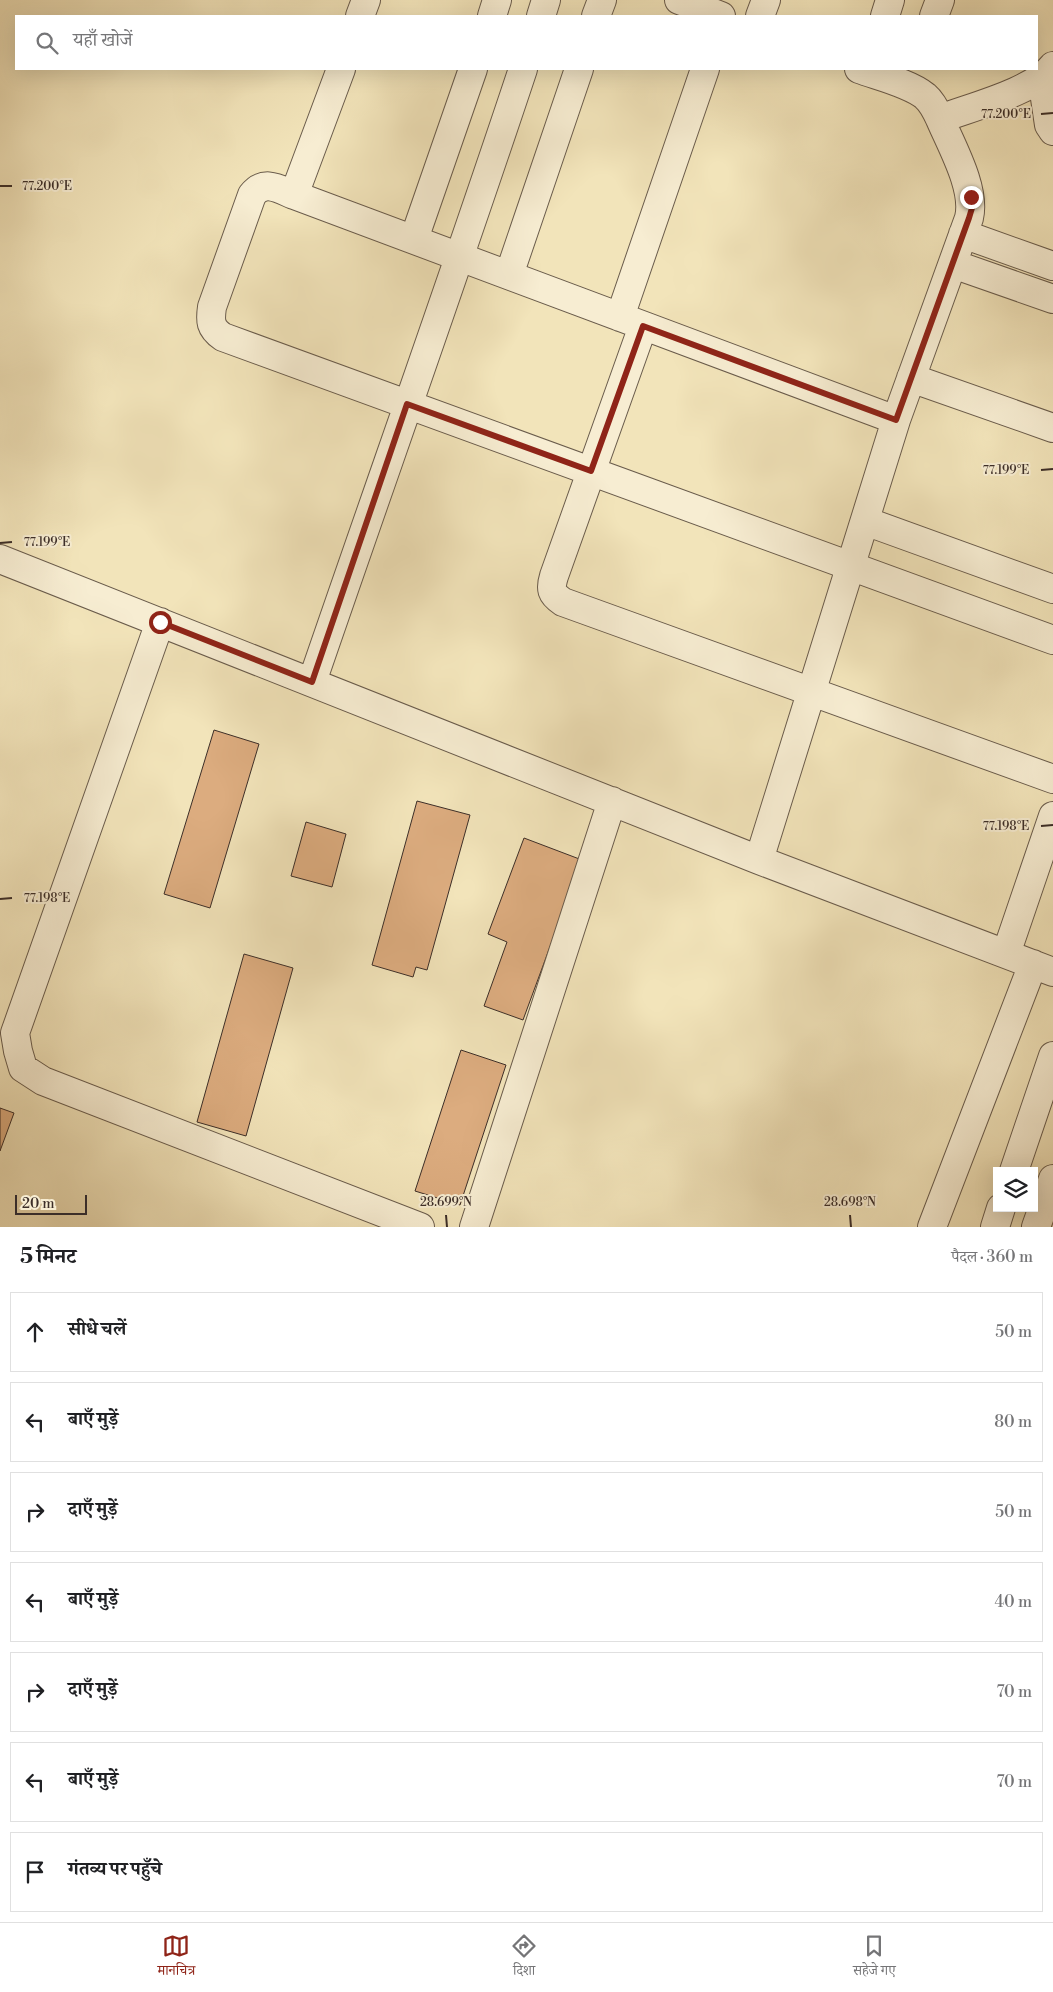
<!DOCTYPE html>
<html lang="hi">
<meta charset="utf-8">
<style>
:root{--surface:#fff;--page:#f6f6f6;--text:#202124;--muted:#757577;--line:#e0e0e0;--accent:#8f2418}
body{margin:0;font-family:"Libre Bodoni","Noto Serif Devanagari",serif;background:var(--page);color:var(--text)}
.controls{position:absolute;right:15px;bottom:15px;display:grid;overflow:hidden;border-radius:0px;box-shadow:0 5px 20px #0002}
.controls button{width:45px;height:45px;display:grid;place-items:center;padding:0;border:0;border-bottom:1px solid var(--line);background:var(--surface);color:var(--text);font:25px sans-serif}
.scale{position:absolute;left:15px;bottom:12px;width:72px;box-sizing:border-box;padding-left:5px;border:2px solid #3c2e28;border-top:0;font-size:14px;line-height:18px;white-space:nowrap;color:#3c2e28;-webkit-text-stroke:4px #f7edd2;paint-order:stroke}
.stop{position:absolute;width:15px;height:15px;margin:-11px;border:4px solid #8f2418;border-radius:50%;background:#fff}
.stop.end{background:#8f2418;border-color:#fff;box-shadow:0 1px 5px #0008}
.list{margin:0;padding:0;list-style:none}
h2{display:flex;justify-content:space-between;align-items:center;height:65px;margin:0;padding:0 20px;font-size:21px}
h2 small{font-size:16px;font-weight:400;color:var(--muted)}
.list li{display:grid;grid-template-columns:32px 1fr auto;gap:15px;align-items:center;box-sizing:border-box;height:80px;margin:0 10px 10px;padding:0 10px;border:1px solid var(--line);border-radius:0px}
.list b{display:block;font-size:19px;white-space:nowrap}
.list em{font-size:16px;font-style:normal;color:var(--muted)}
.icon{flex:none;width:28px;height:28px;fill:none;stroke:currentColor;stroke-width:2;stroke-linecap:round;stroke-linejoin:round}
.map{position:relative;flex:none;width:1053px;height:1227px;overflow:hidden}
.search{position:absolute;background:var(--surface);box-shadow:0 5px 20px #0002;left:15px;right:15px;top:15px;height:55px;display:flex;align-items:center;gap:12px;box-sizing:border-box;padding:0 18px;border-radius:0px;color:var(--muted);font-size:19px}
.sheet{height:695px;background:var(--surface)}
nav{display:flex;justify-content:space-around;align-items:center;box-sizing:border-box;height:70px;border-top:1px solid var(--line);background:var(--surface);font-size:14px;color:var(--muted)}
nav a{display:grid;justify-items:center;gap:2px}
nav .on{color:var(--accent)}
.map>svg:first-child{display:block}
.building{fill:#dcac7f;stroke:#3c2e28}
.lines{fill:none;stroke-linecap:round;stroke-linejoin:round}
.minor-casing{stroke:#6a5c4c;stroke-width:30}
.minor{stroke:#f7edd2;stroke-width:28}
.route{stroke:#8f2418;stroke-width:6}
.ticks{fill:none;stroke:#3c2e28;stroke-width:2}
.ticks-label{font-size:12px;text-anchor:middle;fill:#3c2e28;stroke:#f7edd2;stroke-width:4;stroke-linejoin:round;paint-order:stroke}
</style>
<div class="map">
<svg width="1053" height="1227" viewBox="0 0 1053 1227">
<rect width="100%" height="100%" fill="#f2e4ba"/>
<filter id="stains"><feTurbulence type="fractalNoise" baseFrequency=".004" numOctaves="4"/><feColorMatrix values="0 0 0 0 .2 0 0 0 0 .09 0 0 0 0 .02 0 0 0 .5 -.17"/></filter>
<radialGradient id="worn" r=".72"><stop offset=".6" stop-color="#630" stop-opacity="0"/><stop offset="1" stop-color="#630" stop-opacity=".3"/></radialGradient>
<path class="building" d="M214 730 259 744 210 908 164 894Z
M417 801 470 815 427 970 416 967 413 977 372 965Z
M306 822 346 834 332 887 291 876Z
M524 838 582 860 523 1020 484 1006 507 942 488 934Z
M244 954 293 968 246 1136 197 1122Z
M461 1050 506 1065 460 1205 415 1191Z
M0 1108 14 1113 0 1151Z"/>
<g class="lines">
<g class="minor-casing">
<path id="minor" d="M679 0 721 16
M360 16 366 0
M492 16 497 0
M541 16 546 0
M596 16 602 0
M760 16 766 0
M885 16 890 0
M934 16 940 0
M341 69 294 195 896 420
M859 69C878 76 909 83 925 96 932 102 936 110 940 119
M1042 78 1049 125 1053 131
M294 195C279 189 264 179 252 195L212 307C210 321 210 328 223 337L1053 640
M963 234 1053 266
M414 239 473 69
M953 264 1053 299
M509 275 579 69
M620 317 705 69
M643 326 554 576C550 589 551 594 563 602L1053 779
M911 378 1053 428
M865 521 1053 589
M0 559 759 860 1053 972
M160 622 15 1033 18 1051 23 1068 43 1081 420 1227
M312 682C382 478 455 274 523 69
M759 860 896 420 969 218C976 189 952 147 940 119 971 107 1033 92 1053 66
M1006 954 1053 816
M1014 1171 1053 1056
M474 1227 612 801
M932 1227 1033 964
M995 1227 1001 1208
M1036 1227 1053 1179"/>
</g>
<use href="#minor" class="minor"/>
</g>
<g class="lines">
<path class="route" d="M160 622 312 682 407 404 591 471 643 326 896 420 969 218 972 208 971 197"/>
</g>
<path class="ticks" d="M1041 114 1053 113M0 186H12M1041 470 1053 469M0 543 12 542M1041 826 1053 825M0 899 12 898M446 1215 447 1227M850 1215 851 1227"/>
<g class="ticks-label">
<text x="1006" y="118">77.200°E</text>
<text x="47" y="190">77.200°E</text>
<text x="1006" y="474">77.199°E</text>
<text x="47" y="546">77.199°E</text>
<text x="1006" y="830">77.198°E</text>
<text x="47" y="902">77.198°E</text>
<text x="446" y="1206">28.699°N</text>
<text x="850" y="1206">28.698°N</text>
</g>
<rect width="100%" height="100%" filter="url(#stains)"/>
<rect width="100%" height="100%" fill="url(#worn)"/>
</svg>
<div class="controls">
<button><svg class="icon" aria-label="layers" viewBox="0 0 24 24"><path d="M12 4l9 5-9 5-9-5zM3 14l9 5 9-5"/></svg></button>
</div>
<div class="scale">20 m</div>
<div class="stop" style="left:160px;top:622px"></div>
<div class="stop end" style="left:971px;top:197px"></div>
<div class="search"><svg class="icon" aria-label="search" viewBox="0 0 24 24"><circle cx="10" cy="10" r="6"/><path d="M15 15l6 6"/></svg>यहाँ खोजें</div>
</div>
<section class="sheet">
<h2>5 मिनट<small>पैदल · 360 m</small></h2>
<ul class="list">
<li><svg class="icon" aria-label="ahead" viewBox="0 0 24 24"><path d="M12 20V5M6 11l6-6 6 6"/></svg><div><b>सीधे चलें</b></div><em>50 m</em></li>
<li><svg class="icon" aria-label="left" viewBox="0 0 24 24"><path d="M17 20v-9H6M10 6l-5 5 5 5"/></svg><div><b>बाएँ मुड़ें</b></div><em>80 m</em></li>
<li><svg class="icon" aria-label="right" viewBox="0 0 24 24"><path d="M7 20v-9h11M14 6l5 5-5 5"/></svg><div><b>दाएँ मुड़ें</b></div><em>50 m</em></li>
<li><svg class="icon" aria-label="left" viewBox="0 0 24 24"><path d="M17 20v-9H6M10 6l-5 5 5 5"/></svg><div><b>बाएँ मुड़ें</b></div><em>40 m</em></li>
<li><svg class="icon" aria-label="right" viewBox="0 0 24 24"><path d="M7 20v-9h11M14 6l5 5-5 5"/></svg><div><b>दाएँ मुड़ें</b></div><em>70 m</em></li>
<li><svg class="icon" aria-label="left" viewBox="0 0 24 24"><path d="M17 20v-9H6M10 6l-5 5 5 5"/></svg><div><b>बाएँ मुड़ें</b></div><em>70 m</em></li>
<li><svg class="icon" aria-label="arrive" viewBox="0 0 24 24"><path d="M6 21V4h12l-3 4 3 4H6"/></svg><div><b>गंतव्य पर पहुँचे</b></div></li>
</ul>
</section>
<nav>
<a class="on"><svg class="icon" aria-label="map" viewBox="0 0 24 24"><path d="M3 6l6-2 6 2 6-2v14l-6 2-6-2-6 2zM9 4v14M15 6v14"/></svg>मानचित्र</a>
<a><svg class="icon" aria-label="directions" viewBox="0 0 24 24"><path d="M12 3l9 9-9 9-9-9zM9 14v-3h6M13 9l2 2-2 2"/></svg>दिशा</a>
<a><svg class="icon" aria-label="saved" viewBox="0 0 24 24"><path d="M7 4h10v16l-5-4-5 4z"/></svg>सहेजे गए</a>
</nav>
